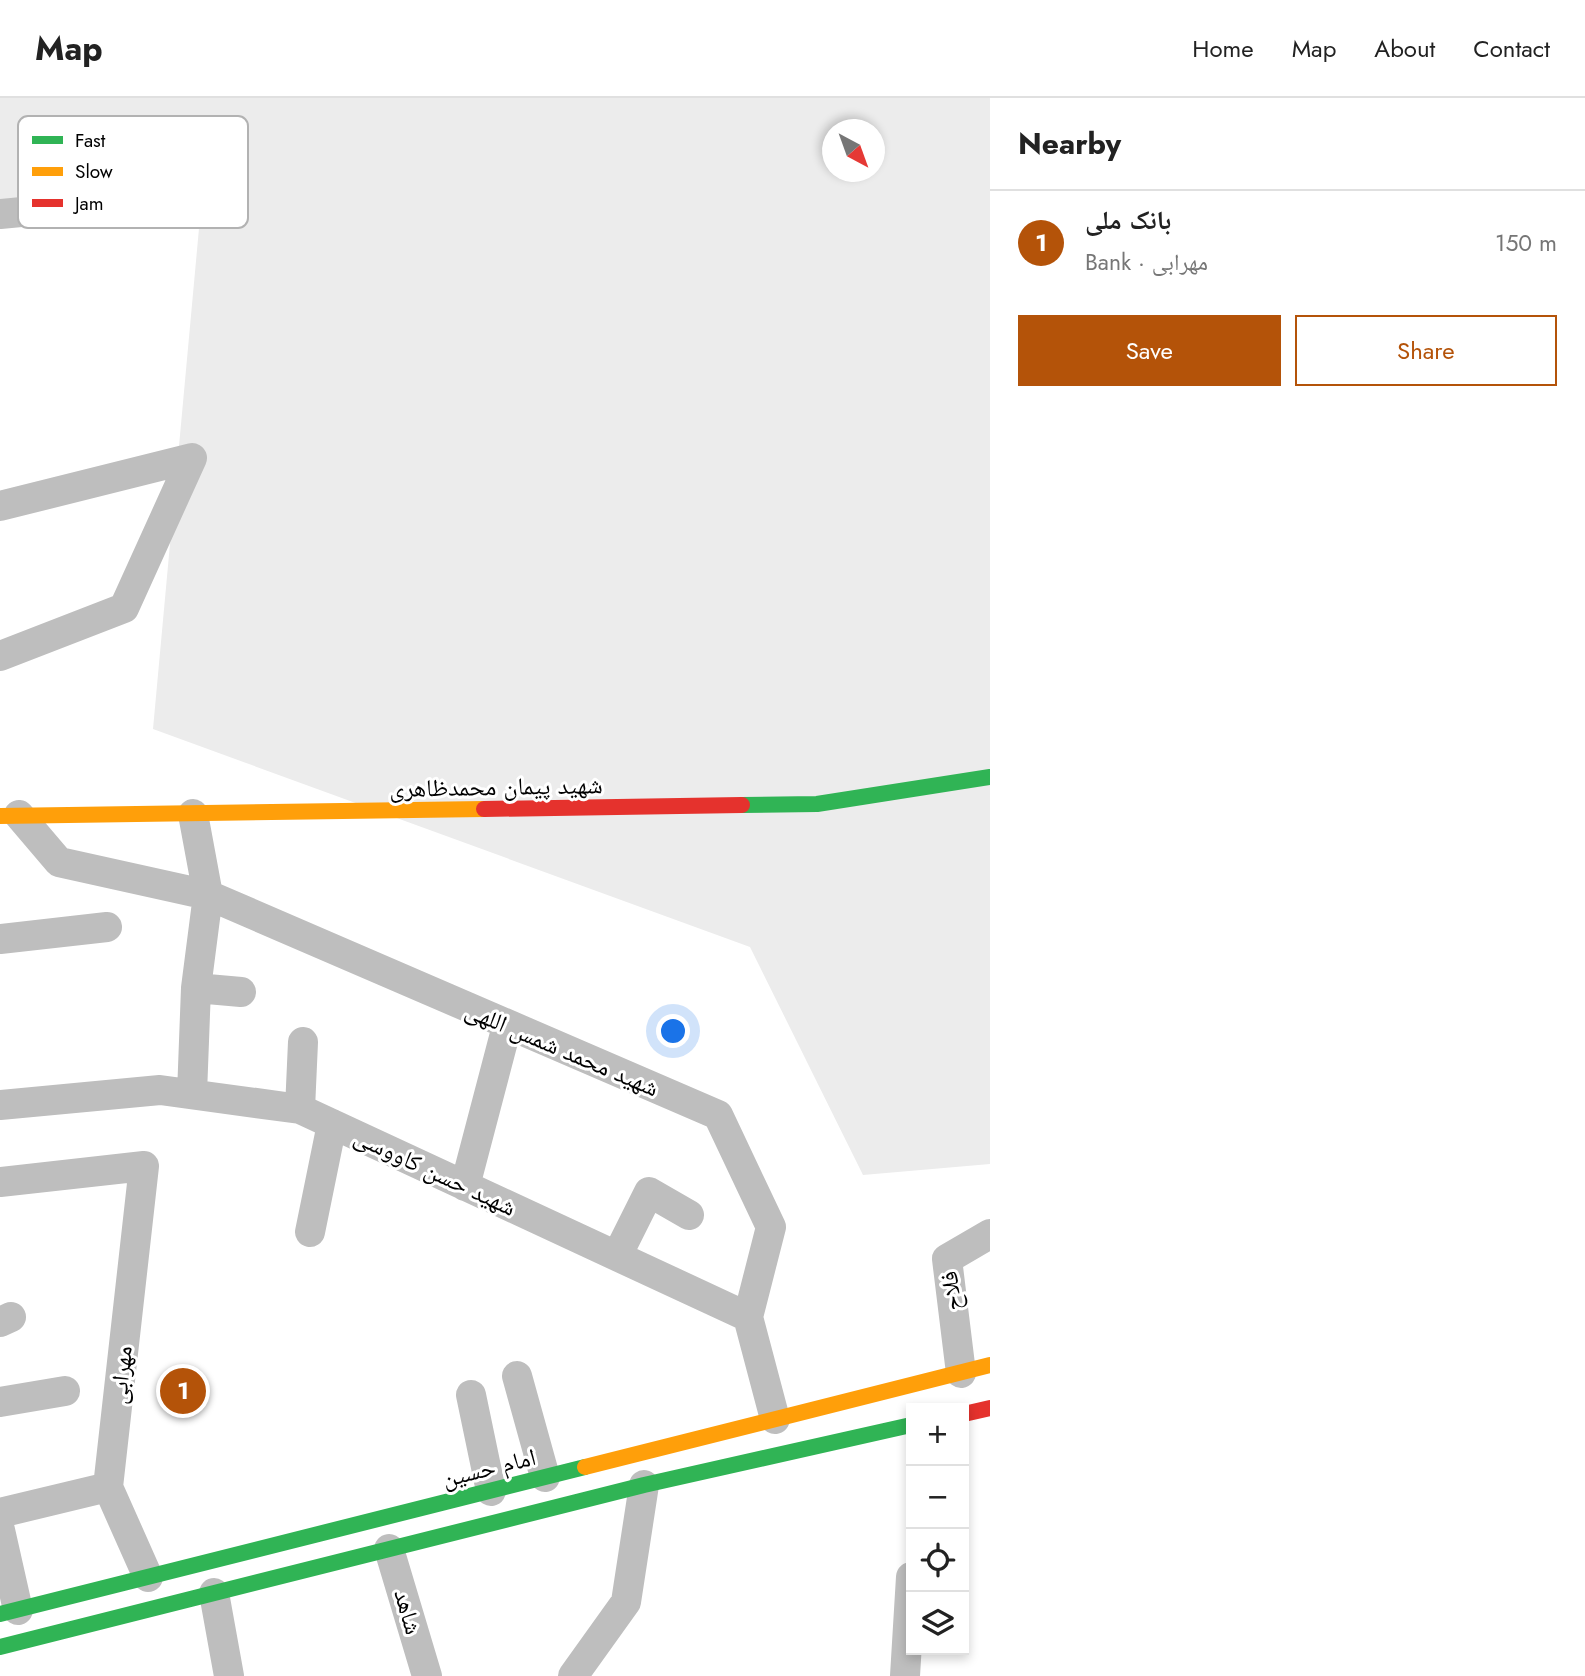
<!DOCTYPE html>
<meta charset="utf-8">
<style>
:root{--surface:#fff;--page:#f6f6f6;--text:#222;--muted:#767676;--line:#e0e0e0;--accent:#b45309}
body{margin:0;font-family:Jost,"Noto Naskh Arabic",sans-serif;background:var(--page);color:var(--text)}
.controls{position:absolute;right:21px;bottom:21px;display:grid;overflow:hidden;border-radius:0px;box-shadow:0 4px 10px #0003}
.controls button{width:63px;height:63px;display:grid;place-items:center;padding:0;border:0;border-bottom:2px solid var(--line);background:var(--surface);color:var(--text);font:35px sans-serif}
.compass{position:absolute;left:822px;top:21px;width:63px;height:63px;border-radius:50%;background:var(--surface);box-shadow:0 4px 10px #0003;rotate:139deg}
.you{position:absolute;left:674px;top:934px;width:24px;height:24px;margin:-18px;border:5px solid #fff;border-radius:50%;background:#1a73e8;box-shadow:0 0 0 10px #1a73e833}
.badge{display:grid;place-items:center;width:46px;height:46px;border-radius:50%;background:var(--accent);color:#fff;font-size:23px;font-weight:700}
.pin{position:absolute;translate:-50% -50%;border:4px solid #fff;box-shadow:0 2px 7px #0006}
.list{margin:0;padding:0;list-style:none}
h2{display:flex;justify-content:space-between;align-items:center;height:91px;margin:0;padding:0 28px;font-size:30px}
h2 small{font-size:23px;font-weight:400;color:var(--muted)}
.list li{display:grid;grid-template-columns:46px 1fr auto;gap:21px;align-items:center;box-sizing:border-box;height:105px;padding:0 28px;border-top:2px solid var(--line)}
.list b{display:block;font-size:26px;white-space:nowrap}
.list p{margin:0;font-size:23px;white-space:nowrap;color:var(--muted)}
.list em{font-size:23px;font-style:normal;color:var(--muted)}
.actions{display:flex;gap:14px;padding:21px 28px}
.actions a{flex:1;padding:16px 0;border:2px solid var(--accent);border-radius:0px;text-align:center;font-size:24px;color:var(--accent)}
.actions .main{background:var(--accent);color:#fff}
.icon{flex:none;width:38px;height:38px;fill:none;stroke:currentColor;stroke-width:2;stroke-linecap:round;stroke-linejoin:round}
.map{position:relative;flex:none;width:990px;height:1578px;overflow:hidden}
header{display:flex;align-items:center;gap:42px;box-sizing:border-box;height:98px;padding:0 35px;background:var(--surface);border-bottom:2px solid var(--line)}
header strong{font-size:33px}
nav{display:flex;gap:38px;margin-inline-start:auto;font-size:24px}
main{display:flex}
aside{flex:1;background:var(--surface)}
.map>svg:first-child{display:block}
.green{fill:#ececec;fill-rule:evenodd}
.lines{fill:none;stroke-linecap:round;stroke-linejoin:round}
.street{stroke:#bebebe;stroke-width:30}
.fast{stroke:#30b455;stroke-width:16}
.slow{stroke:#ff9f0a;stroke-width:16}
.jam{stroke:#e5322d;stroke-width:16}
.labels{text-anchor:middle;stroke-width:6;stroke-linejoin:round;paint-order:stroke}
.street-label{font-size:24px;fill:#000;stroke:#fff}
.key{fill:#fff;stroke:#b2b2b2;stroke-width:2}
.key-label{font-size:19px;fill:#000}
</style>
<header>
<strong>Map</strong>
<nav><a>Home</a><a>Map</a><a>About</a><a>Contact</a></nav>
</header>
<main>
<div class="map">
<svg width="990" height="1578" viewBox="0 0 990 1578">
<rect width="100%" height="100%" fill="#fff"/>
<path class="green" d="M0 0H990V1066L863 1077 750 849 153 631 204 76 0 109ZM832 32H874V74H832Z"/>
<g class="lines">
<path class="street" d="M0 116 137 103
M0 408 192 360 124 510 0 558
M19 717 59 764 208 797 718 1017 771 1129 748 1219
M0 841 107 829
M196 890 241 894
M192 996 196 890 208 797 193 716
M0 1007 160 992 300 1011 748 1219 775 1321
M300 1011 303 944
M0 1084 144 1068 108 1389 148 1479
M465 1088 507 928
M310 1134 332 1026
M617 1158 649 1094 689 1117
M0 1224 11 1219
M961 1275 947 1161 990 1136
M517 1278 545 1379
M471 1297 491 1393
M0 1304 65 1293
M0 1415 108 1389
M0 1432 18 1512
M389 1451 427 1578
M214 1495 229 1578
M573 1578 626 1504 644 1387
M905 1578 911 1479"/>
<path class="fast" d="M742 707 817 706 990 679
M0 1516 585 1369
M0 1549 644 1387 911 1327"/>
<path class="slow" d="M0 718 484 711
M585 1369 990 1267"/>
<path class="jam" d="M484 711 742 707
M964 1316 990 1310"/>
</g>
<g class="labels">
<g class="street-label">
<text transform="translate(496 689) rotate(-1)" y="8">شهید پیمان محمدظاهری</text>
<text transform="translate(562 951) rotate(23)" y="8">شهید محمد شمس اللهی</text>
<text transform="translate(435 1074) rotate(25)" y="8">شهید حسن کاووسی</text>
<text transform="translate(951 1193) rotate(-97)" y="8">فلاح</text>
<text transform="translate(121 1277) rotate(-84)" y="8">مهرابی</text>
<text transform="translate(489 1370) rotate(-14)" y="8">امام حسین</text>
<text transform="translate(408 1514) rotate(74)" y="8">شاهد</text>
</g>
</g>
<rect x="18" y="18" width="230" height="112" rx="10" class="key"/>
<rect x="32" y="38" width="31" height="8" fill="#30b455"/>
<rect x="32" y="69" width="31" height="9" fill="#ff9f0a"/>
<rect x="32" y="101" width="31" height="8" fill="#e5322d"/>
<g class="key-label">
<text x="75" y="49">Fast</text>
<text x="75" y="80">Slow</text>
<text x="75" y="112">Jam</text>
</g>
</svg>
<div class="controls">
<button>+</button>
<button>−</button>
<button><svg class="icon" aria-label="locate" viewBox="0 0 24 24"><circle cx="12" cy="12" r="6"/><path d="M12 2v4M12 18v4M2 12h4M18 12h4"/></svg></button>
<button><svg class="icon" aria-label="layers" viewBox="0 0 24 24"><path d="M12 4l9 5-9 5-9-5zM3 14l9 5 9-5"/></svg></button>
</div>
<svg class="compass" viewBox="-18 -18 36 36"><path d="M0-13l5 13h-10z" fill="#e53935"/><path d="M0 13l5-13h-10z" fill="#767676"/></svg>
<div class="you"></div>
<div class="pin badge" style="left:183px;top:1293px">1</div>
</div>
<aside>
<h2>Nearby<small></small></h2>
<ul class="list">
<li><span class="badge">1</span><div><b>بانک ملی</b><p>Bank · مهرابی</p></div><em>150 m</em></li>
</ul>
<div class="actions"><a class="main">Save</a><a>Share</a></div>
</aside>
</main>
